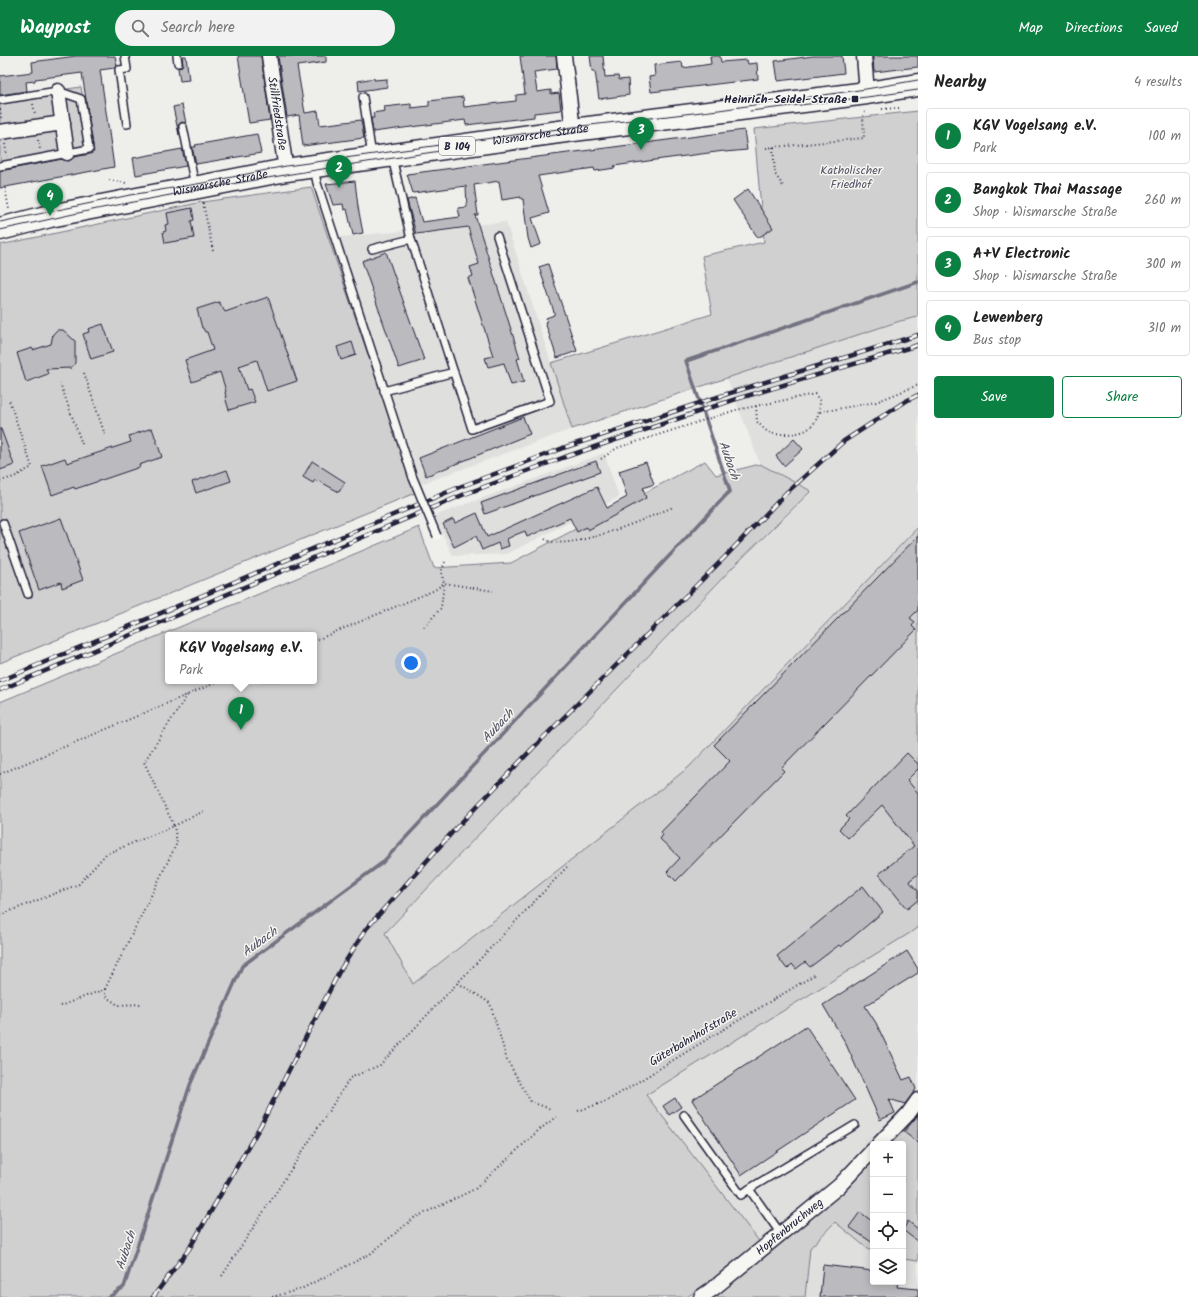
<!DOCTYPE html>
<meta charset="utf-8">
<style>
:root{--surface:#fff;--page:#f2f2f2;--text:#222;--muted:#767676;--line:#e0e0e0;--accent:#0b8043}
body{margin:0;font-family:Kalam,sans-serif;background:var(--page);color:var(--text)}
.controls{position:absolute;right:12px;bottom:12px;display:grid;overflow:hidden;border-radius:4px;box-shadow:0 2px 10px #0003}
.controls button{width:36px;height:36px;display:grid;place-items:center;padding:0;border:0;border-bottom:1px solid var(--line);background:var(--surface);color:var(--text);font:20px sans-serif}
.you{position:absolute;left:411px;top:607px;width:14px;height:14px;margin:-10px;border:3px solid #fff;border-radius:50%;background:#1a73e8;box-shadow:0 0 0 6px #1a73e833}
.badge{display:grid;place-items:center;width:26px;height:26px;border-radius:50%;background:var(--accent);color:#fff;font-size:13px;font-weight:700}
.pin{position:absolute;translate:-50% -33px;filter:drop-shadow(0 1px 2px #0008)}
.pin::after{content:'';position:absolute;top:21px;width:14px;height:12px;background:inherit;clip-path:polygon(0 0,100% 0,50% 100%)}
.popup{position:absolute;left:165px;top:576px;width:152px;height:52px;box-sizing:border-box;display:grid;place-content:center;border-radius:4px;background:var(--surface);filter:drop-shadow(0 1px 3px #0005);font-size:13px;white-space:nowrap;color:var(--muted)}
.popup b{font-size:15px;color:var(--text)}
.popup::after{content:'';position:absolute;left:50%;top:100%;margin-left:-8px;border:8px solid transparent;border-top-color:var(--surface)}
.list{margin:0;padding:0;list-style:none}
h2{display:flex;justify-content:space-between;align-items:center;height:52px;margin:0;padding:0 16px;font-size:17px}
h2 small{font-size:13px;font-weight:400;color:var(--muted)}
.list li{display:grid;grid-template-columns:26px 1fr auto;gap:12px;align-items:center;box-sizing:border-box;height:56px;margin:0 8px 8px;padding:0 8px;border:1px solid var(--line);border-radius:4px}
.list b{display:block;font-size:15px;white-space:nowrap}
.list p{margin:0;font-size:13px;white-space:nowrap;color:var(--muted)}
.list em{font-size:13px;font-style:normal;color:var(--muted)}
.actions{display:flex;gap:8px;padding:12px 16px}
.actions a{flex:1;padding:9px 0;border:1px solid var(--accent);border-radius:4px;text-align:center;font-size:14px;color:var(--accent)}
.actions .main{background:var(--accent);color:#fff}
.icon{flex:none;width:22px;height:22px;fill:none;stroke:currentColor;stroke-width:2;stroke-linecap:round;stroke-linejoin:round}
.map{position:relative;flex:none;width:918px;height:1241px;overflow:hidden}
header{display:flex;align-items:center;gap:24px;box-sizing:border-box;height:56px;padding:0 20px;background:var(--accent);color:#fff}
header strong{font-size:19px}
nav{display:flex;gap:22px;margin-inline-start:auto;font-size:14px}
.search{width:280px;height:36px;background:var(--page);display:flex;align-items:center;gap:10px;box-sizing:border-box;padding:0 14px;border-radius:22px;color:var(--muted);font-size:15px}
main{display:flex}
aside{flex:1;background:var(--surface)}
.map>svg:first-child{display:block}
.built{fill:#dfdfde}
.green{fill:#d0d0d1;stroke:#797986;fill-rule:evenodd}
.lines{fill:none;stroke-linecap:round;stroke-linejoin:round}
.stream{stroke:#727281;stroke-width:3.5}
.building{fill:#bbbbbf;stroke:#22223b}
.lane-casing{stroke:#22223b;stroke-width:10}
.street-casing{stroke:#22223b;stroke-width:17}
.primary-casing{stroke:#22223b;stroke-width:25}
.path{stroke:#22223b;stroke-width:2;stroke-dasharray:1 3;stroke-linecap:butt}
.lane{stroke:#f6f6f2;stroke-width:7}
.street{stroke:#f6f6f2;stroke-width:14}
.primary{stroke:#f6f6f2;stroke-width:22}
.tram{stroke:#22223b;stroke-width:1}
.rail-casing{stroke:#22223b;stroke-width:4.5}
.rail{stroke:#f6f6f2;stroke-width:3;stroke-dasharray:9;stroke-linecap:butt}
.lane-bridge-casing{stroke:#22223b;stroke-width:10;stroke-linecap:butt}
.lane-bridge{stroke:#f6f6f2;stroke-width:7}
.poi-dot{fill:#22223b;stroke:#f6f6f2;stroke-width:1.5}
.labels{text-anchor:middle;stroke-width:3;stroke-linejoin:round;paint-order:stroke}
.shield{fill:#f6f6f2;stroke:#626272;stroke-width:1}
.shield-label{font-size:11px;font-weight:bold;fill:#22223b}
.poi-label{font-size:12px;font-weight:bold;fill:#22223b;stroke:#f6f6f2;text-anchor:end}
.street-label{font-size:12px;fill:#22223b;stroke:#f6f6f2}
.park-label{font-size:12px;fill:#565668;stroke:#f6f6f2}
.water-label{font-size:13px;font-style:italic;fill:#575769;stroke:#f6f6f2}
</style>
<header>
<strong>Waypost</strong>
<div class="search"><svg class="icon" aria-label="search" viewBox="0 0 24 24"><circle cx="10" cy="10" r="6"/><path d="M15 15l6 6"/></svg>Search here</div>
<nav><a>Map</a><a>Directions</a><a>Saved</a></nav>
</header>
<main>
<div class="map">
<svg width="918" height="1241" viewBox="0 0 918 1241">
<rect width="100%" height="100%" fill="#eeeeeb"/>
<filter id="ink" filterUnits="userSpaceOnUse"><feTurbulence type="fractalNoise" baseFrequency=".025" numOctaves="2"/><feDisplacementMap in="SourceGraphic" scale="8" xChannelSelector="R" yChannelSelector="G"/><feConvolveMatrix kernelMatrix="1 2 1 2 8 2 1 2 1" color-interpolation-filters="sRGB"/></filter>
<g filter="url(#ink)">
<path class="built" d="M506 166 572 373 421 428 339 181Z
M918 261V1034L902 1058 833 1128 762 1189 181 1241 385 877 733 511 811 436 760 408 727 322 900 265Z
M604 397 619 441 507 498 453 500 434 460Z
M918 1056V1241H724L873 1104V1226H903V1088Z"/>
<path class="green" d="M81 31 91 90 0 106V43Z
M918 55V261L900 265 572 373 551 307 712 258 702 200 764 186 754 73Z
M311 131 415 437 0 607V189L202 146Z
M705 405 716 419 760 408 811 435 733 511 385 877 413 928 689 711 918 471V872L646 1039 762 1189 687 1241H0V646L419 471 434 512 511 507ZM168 579H314V625H168Z
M918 1056V1205L903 1203V1088H888Z
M873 1104V1197L835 1166 810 1192 805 1241H701Z"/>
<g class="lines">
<path class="stream" d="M109 1241 124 1231 190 1029 242 910 382 807 730 435 686 305 918 226"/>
</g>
<path class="building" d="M76 0H115L117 10 114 12 100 14 114 111 0 132V115L62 103 69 105 74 101 90 98 94 96 82 17 35 23V25L26 26 27 35 0 39V20L33 16 32 6Z
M182 0H186L189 24 180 25 178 12 181 11 183 8Z
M238 0H261L270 64 249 67Z
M278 0H326V6L297 10 305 57 318 55 320 69 361 64 364 82 303 90 299 59 287 61Z
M520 0H556L557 13 534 16 537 36 551 34V38L559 37 561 54 534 57V61L466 69 465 64 373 76 371 62H374L373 57 385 55 384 51 411 48V52L429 50V45L463 41 464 51 516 45V39L525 38Z
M590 0H603L605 21 618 20 619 24 628 23 629 39 599 43 595 15H592Z
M710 0H720L721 6 747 4 748 8 757 7 758 23 651 36 649 21 655 20 654 9 682 6 683 12 711 8Z
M813 0H842L844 17 778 25 775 5Z
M873 0H918V11L874 16Z
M374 22V24L387 23V31L359 35 358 25Z
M182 49 186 67 182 66 178 69 179 79 173 51Z
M744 74 747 94 725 96 724 95 655 104 614 110 615 112 595 115 594 112 538 120 549 157 532 162 541 188 531 192 528 182 523 143H521V141L502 144 499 125 474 129 478 159H475L520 302 517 303 524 326 511 329 504 307 488 311 485 302 493 300 468 222 473 220 470 211 479 208 468 171 416 178 407 144 415 142 422 166 460 161 458 152 467 151 466 130 413 137 407 118Z
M257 78 261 97 196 108 192 91H196L195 89Z
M182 93 186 110 136 119 133 102Z
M355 125 358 151 363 177 353 179 347 153 344 154 343 148 333 149 326 128Z
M748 133 773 172 758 182 733 144Z
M192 152 194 164 191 165 194 182 165 187 163 176 166 175 165 169 169 168 167 157Z
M386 196 424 304 399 312 362 205Z
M548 208 577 295 557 302 545 266 547 265 546 262 554 259V256L539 211Z
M268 241 297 325 267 335 257 304 239 310 247 334 250 333 255 346 229 354 225 341H226L225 336 226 335 220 316 192 326 185 304 213 294 207 276H205L203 272H202L197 253 219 246 225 256Z
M103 268 113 296 91 303 83 278 89 276 88 273Z
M57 274H63L75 285V307L71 312 46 313 48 318 26 326 17 297 32 292 33 294 51 288 53 278Z
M352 286 356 299 341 304 337 291Z
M523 361 530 378 426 420 419 402Z
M152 372 162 401 139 409 140 411 99 425 75 433 74 431 52 439 42 410 65 402 67 407 131 386 129 380Z
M0 373H1L14 409 0 414Z
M794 383 803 393 784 410 776 400Z
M312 405 345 426 339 436 319 425 318 426 315 424 313 427 303 421Z
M596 405 600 416 485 458 481 447Z
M646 406 654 428 643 432 646 442 588 474 586 471 577 476 570 462 527 481 525 475 515 479 507 483 509 490 500 493 498 487 482 494 476 480 454 491 443 468 453 463 455 467 477 457 487 481 597 431 607 452 627 441 619 415Z
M227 414 231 425 196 437 192 426Z
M61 462 83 524 62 532 61 526 39 534 19 477Z
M918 480V554L910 562 915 566 912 570 916 574 781 712 784 715 676 825 667 816 680 802 660 783 663 779 661 776 730 705 714 689Z
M907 697 918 708V713L907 724 918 737V818L909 825 918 835V844L907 853 879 818 914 790 882 749 848 782 839 773 849 763 846 760Z
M863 830 883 856 841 891 839 889 810 911 805 906 796 913 792 908 787 913 777 900Z
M907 895 918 913V917L865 950 876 967 903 1024 911 1021 916 1033 905 1048 889 1043 895 1057 880 1064 845 986 823 949Z
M806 970 855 1044 741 1119 692 1044Z
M675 1042 681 1051 669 1059 663 1050Z
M918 1059V1087L904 1076Z
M860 1156 873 1166V1187L849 1171Z
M908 1165 918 1173V1186L903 1174Z
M823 1209 873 1215V1226H898L897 1231 918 1233V1241H820Z"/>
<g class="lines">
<g class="lane-casing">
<path id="lane" d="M125 0 127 13 119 14 127 68
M177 0 178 7
M363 41 372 100
M0 44 58 35 81 43 89 93 0 110
M183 71 195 130
M392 101 411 183 472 373 550 345 497 180
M314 112 317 127 413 422
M372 193 411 183
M384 335 454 316
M3 467 28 538
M684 1059 741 1139 749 1133 781 1178
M749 1133 855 1069"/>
</g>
<g class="street-casing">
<g id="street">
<path id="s1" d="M269 0 286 114"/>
<path d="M564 0 573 74"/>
<path d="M864 0 867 37"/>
<path d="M58 35 67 97"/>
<path d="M0 76 63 67"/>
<path d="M879 1088 908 1058 918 1044"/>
<path id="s2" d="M701 1241 714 1232 839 1130 873 1094"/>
</g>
</g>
<g class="primary-casing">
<g id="primary">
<path id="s3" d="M0 173 50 160 286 114 573 74 867 37 918 29"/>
</g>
</g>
<path class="path" d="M33 48 35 58
M0 53 1 62
M882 53 899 52
M38 84 40 93
M5 88 7 100
M773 91 775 118 783 130
M766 92 864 82 863 60 866 54
M109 124 126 127
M5 132 9 153
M203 147 213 195
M84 317 105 379
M60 327 82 388
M820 356 876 346 918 329
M601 403 617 392 736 354 815 338 820 345C819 369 809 378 785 378 780 378 773 379 769 376 765 375 761 369 757 366L756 350
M0 425 14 421 32 411 9 344
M545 483C566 498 650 461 673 451
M424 571 441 552 444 527 493 535
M314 585 435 534 444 527 441 516 445 506
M0 718 220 625
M0 859 79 828 106 798 174 770 144 706 188 638
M458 927 490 947 507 1004 531 1046 551 1053
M105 933V940L118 949 141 948
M60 950 105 933 177 787 174 770 206 754
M578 1055 607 1045 701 987 816 918
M222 1220 350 1022 380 1009 567 811
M272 1241 301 1233 370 1198 414 1162 475 1133 539 1074 556 1061"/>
<use href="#lane" class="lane"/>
<use href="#street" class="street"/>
<use href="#primary" class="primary"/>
<path class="tram" d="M750 55 867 41 918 34
M548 80 589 75
M0 166 130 139 203 127 286 110 573 71 719 54 866 33 918 24
M0 174C44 165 88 154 133 146 242 125 351 108 461 92"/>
<g class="rail-casing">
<path id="rail" d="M0 625 381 464 462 430 524 407 563 392 730 337 918 279
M0 634 465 438 565 401 733 344 918 289
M153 1241 189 1193 262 1067 339 916 366 873 457 771 533 692 724 502 786 437 844 385 906 345 918 339"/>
</g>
<use href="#rail" class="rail"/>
<g class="lane-bridge-casing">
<path id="lane-bridge" d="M413 422 437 480"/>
</g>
<use href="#lane-bridge" class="lane-bridge"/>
</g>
</g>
<rect class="poi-dot" x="851" y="39" width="8" height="8" rx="2"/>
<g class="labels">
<rect class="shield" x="439" y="81" width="36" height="18" rx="3"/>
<g class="shield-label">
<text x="457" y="94">B 104</text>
</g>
<g class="poi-label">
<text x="847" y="47">Heinrich-Seidel-Straße</text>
</g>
<g class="street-label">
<text dy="4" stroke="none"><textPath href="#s1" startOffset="58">Stillfriedstraße</textPath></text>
<text dy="4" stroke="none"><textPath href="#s3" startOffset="549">Wismarsche Straße</textPath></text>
<text dy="4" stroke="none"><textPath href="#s3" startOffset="225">Wismarsche Straße</textPath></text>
<text transform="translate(693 981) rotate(-31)" y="4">Güterbahnhofstraße</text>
<text dy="4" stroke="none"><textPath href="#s2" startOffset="113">Hopfenbruchweg</textPath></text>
</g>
<g class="park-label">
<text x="851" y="118">Katholischer<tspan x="851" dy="14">Friedhof</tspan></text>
</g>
<g class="water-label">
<text transform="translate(730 404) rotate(71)" y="5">Aubach</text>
<text transform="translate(497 669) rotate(-47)" y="5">Aubach</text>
<text transform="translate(259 885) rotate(-36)" y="5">Aubach</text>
<text transform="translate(125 1194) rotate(-72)" y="5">Aubach</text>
</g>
</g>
</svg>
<div class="controls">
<button>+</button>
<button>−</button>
<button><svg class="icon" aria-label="locate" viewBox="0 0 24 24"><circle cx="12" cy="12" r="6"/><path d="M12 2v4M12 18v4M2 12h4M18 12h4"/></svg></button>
<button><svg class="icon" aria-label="layers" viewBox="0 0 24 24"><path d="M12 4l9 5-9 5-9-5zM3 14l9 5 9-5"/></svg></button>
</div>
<div class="you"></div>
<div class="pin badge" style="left:241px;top:674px">1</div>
<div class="popup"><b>KGV Vogelsang e.V.</b>Park</div>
<div class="pin badge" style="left:339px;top:132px">2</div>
<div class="pin badge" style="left:641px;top:94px">3</div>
<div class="pin badge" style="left:50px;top:160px">4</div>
</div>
<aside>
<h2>Nearby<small>4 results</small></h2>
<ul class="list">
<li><span class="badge">1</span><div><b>KGV Vogelsang e.V.</b><p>Park</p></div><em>100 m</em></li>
<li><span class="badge">2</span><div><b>Bangkok Thai Massage</b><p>Shop · Wismarsche Straße</p></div><em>260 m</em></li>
<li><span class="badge">3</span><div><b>A+V Electronic</b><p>Shop · Wismarsche Straße</p></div><em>300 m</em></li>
<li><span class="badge">4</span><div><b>Lewenberg</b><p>Bus stop</p></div><em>310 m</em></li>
</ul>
<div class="actions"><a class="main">Save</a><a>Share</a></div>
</aside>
</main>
